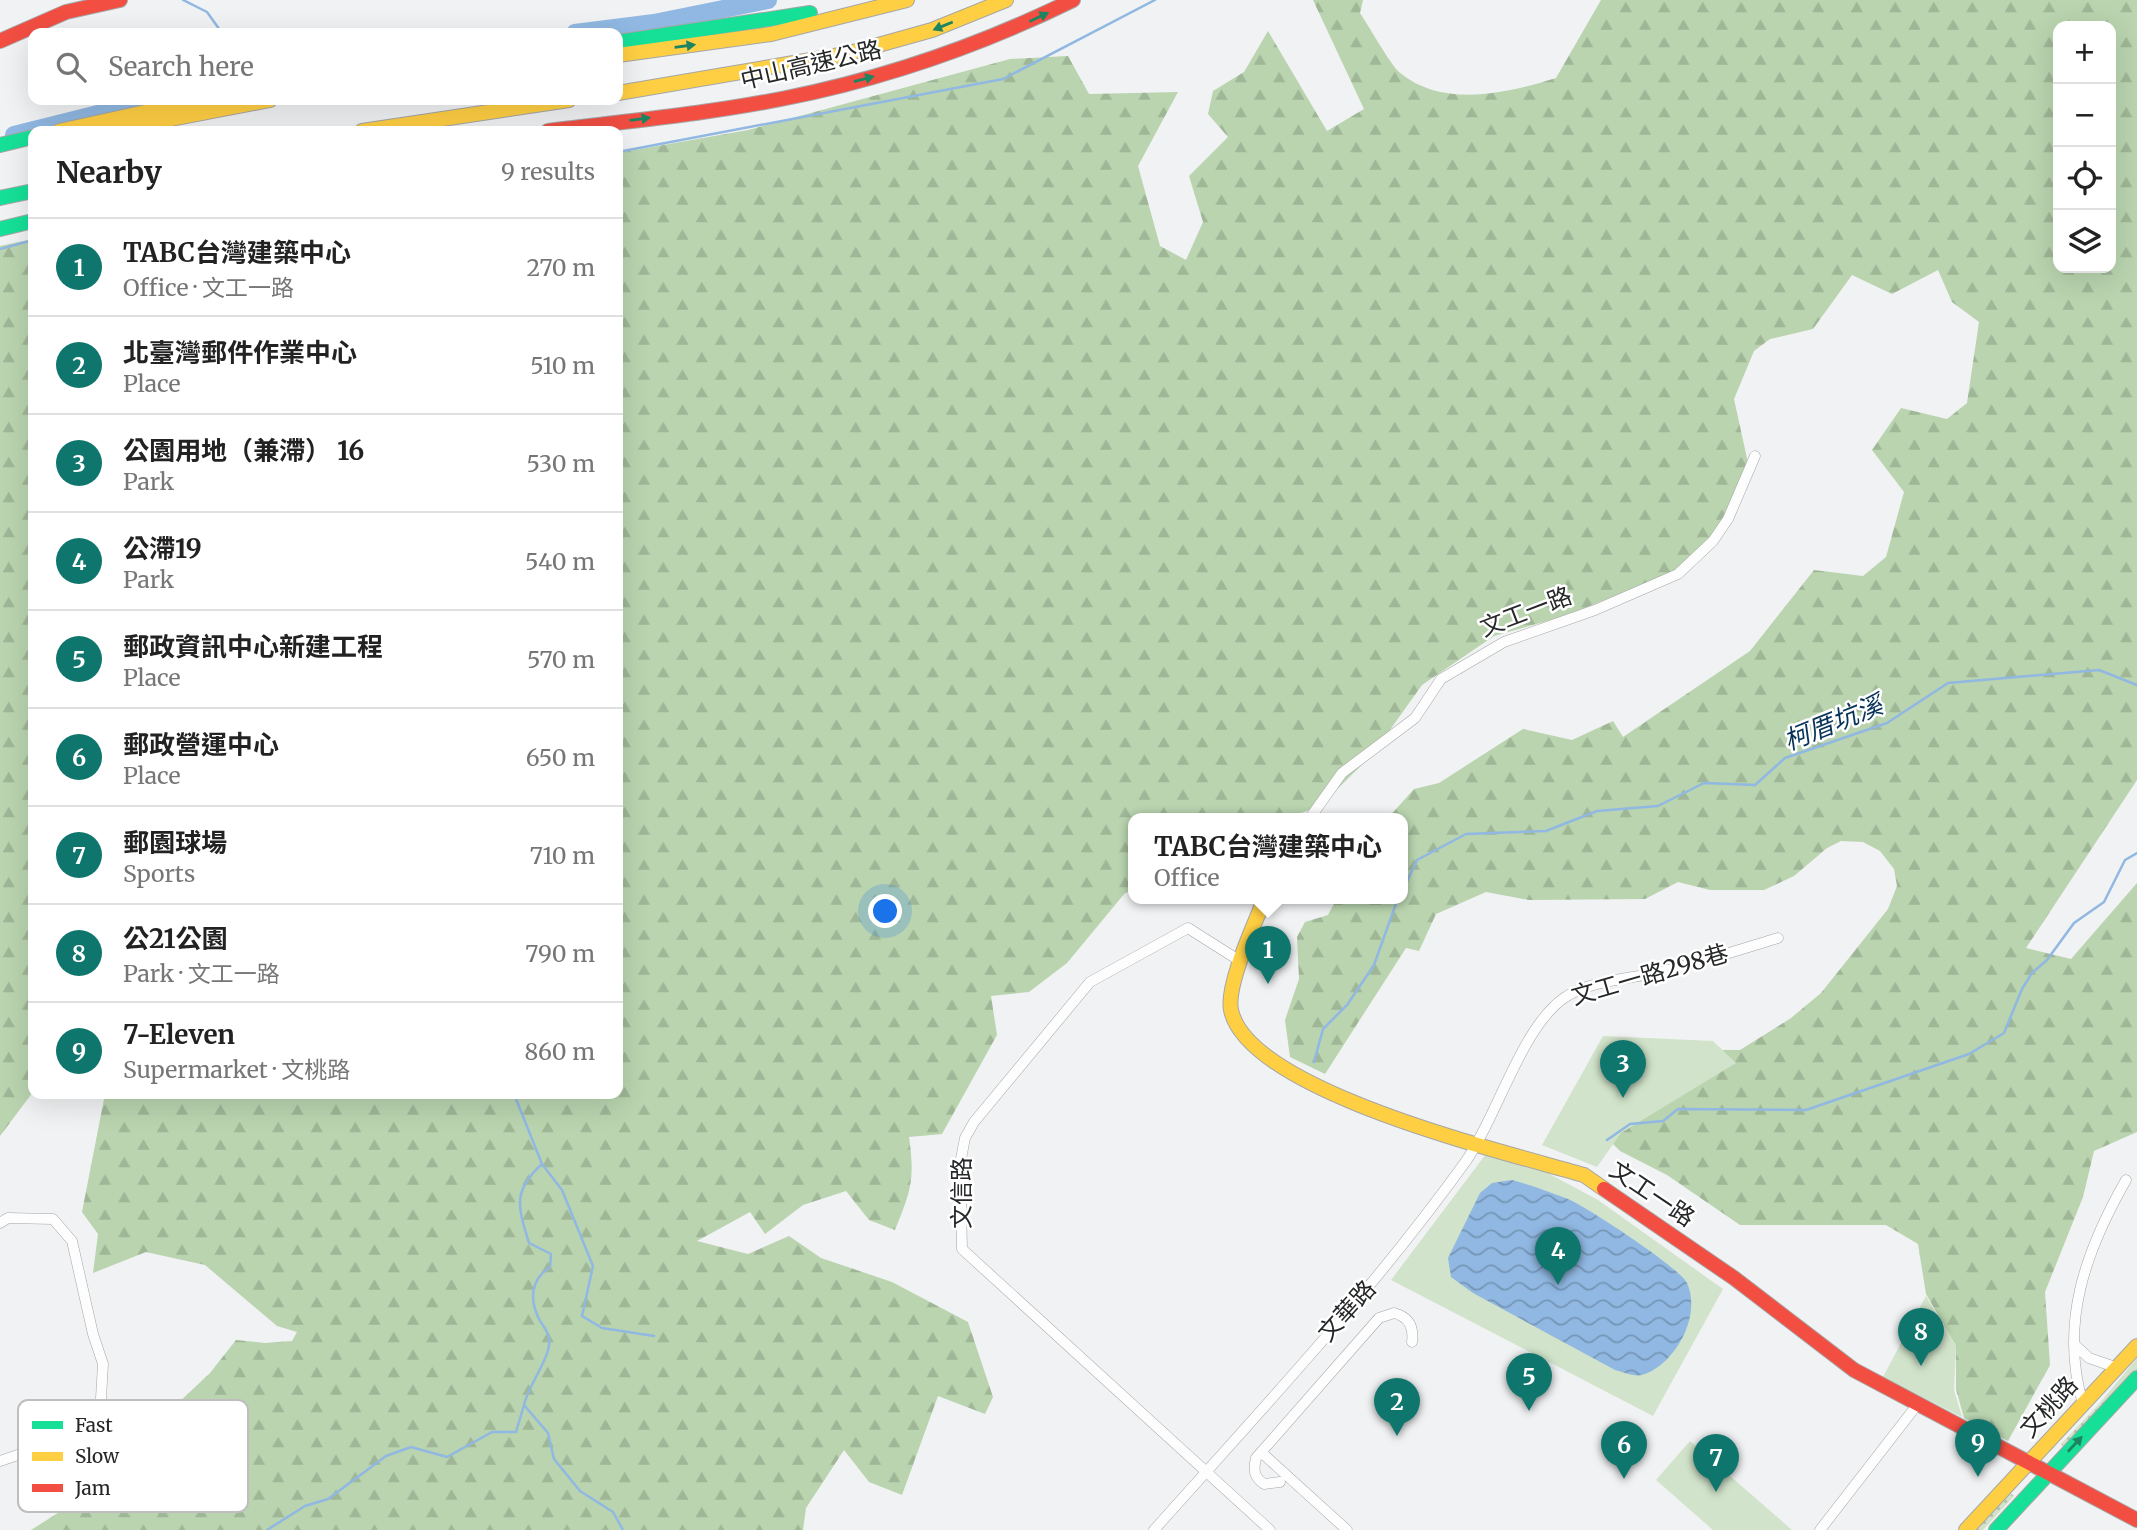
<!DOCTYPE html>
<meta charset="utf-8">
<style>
:root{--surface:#fff;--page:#f2f2f2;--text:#222;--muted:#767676;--line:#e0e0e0;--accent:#0f766e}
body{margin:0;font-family:Merriweather,"Noto Sans TC",serif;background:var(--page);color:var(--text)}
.controls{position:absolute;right:21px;top:21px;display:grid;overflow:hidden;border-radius:14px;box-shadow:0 7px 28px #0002}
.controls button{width:63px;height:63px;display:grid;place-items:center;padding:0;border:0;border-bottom:2px solid var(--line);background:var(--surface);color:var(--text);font:35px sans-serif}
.you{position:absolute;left:886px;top:912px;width:24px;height:24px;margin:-18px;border:5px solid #fff;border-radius:50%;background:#1a73e8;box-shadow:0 0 0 10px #1a73e833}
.badge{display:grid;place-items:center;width:46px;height:46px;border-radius:50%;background:var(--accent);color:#fff;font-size:23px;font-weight:700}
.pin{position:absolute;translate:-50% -58px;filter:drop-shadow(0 2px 4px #0008)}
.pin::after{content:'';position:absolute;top:37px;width:24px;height:21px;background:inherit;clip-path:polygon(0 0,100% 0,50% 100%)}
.popup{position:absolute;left:1128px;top:813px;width:280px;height:91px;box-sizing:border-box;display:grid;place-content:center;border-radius:14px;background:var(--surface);filter:drop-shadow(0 2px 5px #0005);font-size:23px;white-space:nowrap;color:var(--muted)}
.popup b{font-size:26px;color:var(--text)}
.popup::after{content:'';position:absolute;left:50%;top:100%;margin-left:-14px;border:14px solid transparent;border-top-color:var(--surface)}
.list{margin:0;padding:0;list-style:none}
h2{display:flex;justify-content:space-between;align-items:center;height:91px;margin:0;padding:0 28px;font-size:30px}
h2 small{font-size:23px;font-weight:400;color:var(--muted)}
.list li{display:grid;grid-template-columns:46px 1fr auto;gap:21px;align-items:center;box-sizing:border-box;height:98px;padding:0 28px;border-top:2px solid var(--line)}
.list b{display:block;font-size:26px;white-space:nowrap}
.list p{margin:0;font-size:23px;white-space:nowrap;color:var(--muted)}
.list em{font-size:23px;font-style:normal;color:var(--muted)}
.icon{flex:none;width:38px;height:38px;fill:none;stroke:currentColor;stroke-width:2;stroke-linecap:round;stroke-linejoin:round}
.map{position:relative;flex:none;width:2137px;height:1530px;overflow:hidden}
.search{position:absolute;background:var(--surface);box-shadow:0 7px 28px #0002;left:28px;top:28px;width:595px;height:77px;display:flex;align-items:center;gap:18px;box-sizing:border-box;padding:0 24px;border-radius:14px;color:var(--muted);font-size:26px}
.panel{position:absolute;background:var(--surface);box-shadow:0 7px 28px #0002;left:28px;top:126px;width:595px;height:973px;border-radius:14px}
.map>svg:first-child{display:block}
.grass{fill:url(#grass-dots)}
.forest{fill:url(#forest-firs);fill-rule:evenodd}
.park{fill:#d1e3ca}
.water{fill:url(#water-waves)}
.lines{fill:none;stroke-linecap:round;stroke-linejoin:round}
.stream{stroke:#90b8e2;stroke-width:2.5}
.river{stroke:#90b8e2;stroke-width:18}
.street-casing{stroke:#a5a6a7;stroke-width:11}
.fast-casing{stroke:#a5a6a7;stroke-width:16}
.slow-casing{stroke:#a5a6a7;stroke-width:16}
.jam-casing{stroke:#a5a6a7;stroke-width:16}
.street{stroke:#fdfdfd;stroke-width:10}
.fast{stroke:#16e098;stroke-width:14}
.slow{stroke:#ffcf43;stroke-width:14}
.jam{stroke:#f24e42;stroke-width:14}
.oneway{fill:#1e8460}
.labels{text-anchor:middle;stroke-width:5;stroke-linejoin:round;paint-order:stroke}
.street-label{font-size:24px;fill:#262728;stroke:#fff}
.water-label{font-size:26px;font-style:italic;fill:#083359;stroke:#fff}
.key{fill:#fff;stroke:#bebebe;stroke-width:2}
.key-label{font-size:19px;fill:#262728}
</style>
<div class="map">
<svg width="2137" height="1530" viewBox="0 0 2137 1530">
<defs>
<pattern id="grass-dots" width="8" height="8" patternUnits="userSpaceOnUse" patternTransform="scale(1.75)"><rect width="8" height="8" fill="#d1e3ca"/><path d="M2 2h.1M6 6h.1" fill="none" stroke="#b3c3ae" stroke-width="1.8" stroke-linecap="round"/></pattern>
<pattern id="forest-firs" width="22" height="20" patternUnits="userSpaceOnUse" patternTransform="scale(1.75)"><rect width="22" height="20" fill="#b9d4af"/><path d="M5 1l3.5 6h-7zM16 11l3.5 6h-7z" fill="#9fb697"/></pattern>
<pattern id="water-waves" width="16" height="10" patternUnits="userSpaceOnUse" patternTransform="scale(1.75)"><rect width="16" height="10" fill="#90b8e2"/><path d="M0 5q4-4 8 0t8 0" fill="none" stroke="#7596b7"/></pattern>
</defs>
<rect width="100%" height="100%" fill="#f1f2f3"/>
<path class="grass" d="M2137 1358V1372L2064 1448 2061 1444 2099 1404Z
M2009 1492 2014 1496 1983 1530H1977Z"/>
<path class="forest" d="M1313 0H1363L1360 13C1368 25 1391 65 1399 72 1443 109 1508 93 1556 78L1601 0H2137V780L2026 948 2071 959 2137 883V1132L2094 1151 2083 1197 2045 1292 2050 1365 2008 1441 1964 1418 1956 1389V1346L1926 1294 1918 1244 1886 1225H1740L1667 1175 1620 1151 1603 1134 1704 1050H1740L1791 1018 1821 993 1888 909 1897 886 1894 869 1880 851 1863 842 1841 841 1827 848 1794 876 1764 890H1710L1678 882 1645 899 1529 900 1486 892 1436 914 1419 951 1406 948 1325 1074 1290 1057 1285 1020 1299 979 1297 937 1305 922 1328 915 1337 898H1403V818H1388L1414 789 1439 783 1523 729 1572 740 1613 721 1623 737 1750 651 1814 570 1863 576 1886 557 1904 492 1872 450 1901 408 1947 419 1967 403 1979 322 1952 302 1938 270 1892 294 1852 275 1813 329 1770 339 1754 351 1734 399 1748 463 1727 518 1684 568 1565 616 1494 636 1422 685 1372 755 1320 806 1288 818H1133V891L1125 893 1067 963 1029 992 991 996 997 1035 942 1134 909 1137C915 1179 911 1191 895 1230L869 1220 846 1191 803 1205 765 1234 750 1212 697 1241 748 1254 789 1236 821 1258 892 1282 968 1322 993 1397 985 1414 938 1396 902 1495 869 1482 844 1450 806 1508 803 1530H31L61 1511 122 1480 141 1438 210 1373 236 1340 265 1343 292 1341 297 1332 277 1326 205 1265 146 1252 93 1273 98 1234 82 1212 105 1094H618V153L748 130 1010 59 1068 56 1089 94 1178 92 1138 166 1160 246 1186 260 1203 222 1189 176 1228 137 1208 114 1213 91 1244 72 1268 31 1327 131 1364 109ZM2058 26H2111V268H2058Z
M33 239V1092L0 1136V246Z"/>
<path class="park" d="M1603 1036 1713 1041 1736 1063 1621 1133 1597 1167 1542 1145Z
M1486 1154 1544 1171 1598 1200 1723 1289 1653 1416 1391 1280Z
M1926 1296 1956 1346 1954 1390 1962 1417 1883 1377Z
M1690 1441 1792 1530H1713L1656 1480Z"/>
<path class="water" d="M1512 1180C1531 1185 1550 1192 1568 1199 1587 1207 1680 1268 1687 1283 1702 1316 1675 1365 1642 1375 1634 1377 1623 1372 1615 1370L1473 1293 1451 1277 1448 1258 1480 1193 1492 1183Z"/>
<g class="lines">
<path class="stream" d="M183 0 207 12 222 33
M618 152 1003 79 1155 0
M0 249 33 240
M1403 890 1417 860 1466 834 1546 831 1597 811 1658 806 1704 783 1755 785 1785 758 1887 723 1948 683 2099 670 2137 685
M1314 1062 1323 1029 1347 1005 1374 965 1398 898
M514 1094 542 1164C512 1191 518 1207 529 1243L551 1254 550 1267C531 1279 529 1299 539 1319 542 1325 549 1332 549 1339 552 1356 528 1385 524 1405L548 1433 554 1459 580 1491 613 1512 623 1530
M1607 1140 1630 1124 1663 1121 1678 1109 1806 1110 1969 1054 2004 1033 2022 989 2032 973 2047 960 2074 923 2104 902 2125 860 2137 853
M542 1164 562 1190 593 1266 582 1316 602 1328 654 1336
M267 1530 305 1506 328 1499 386 1456 411 1447 447 1457 492 1432H516L524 1405"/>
<path class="river" d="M575 33 654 23 768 0
M14 135 154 100"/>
<g class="street-casing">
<path id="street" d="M1310 818 1342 773 1415 718 1441 679 1504 642 1595 610 1678 574 1713 541 1728 519 1755 456
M1240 961 1188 928 1090 982 974 1122 965 1138 960 1164 962 1249 1270 1530
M0 1223 8 1218 53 1219 72 1241 93 1334 103 1364 101 1398 90 1430 0 1461
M2074 1344 2089 1358 2115 1367
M2083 1404C2059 1323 2086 1250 2126 1180
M1261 1452 1347 1530
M1280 1482 1264 1484C1254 1477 1253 1470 1256 1458L1379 1318 1394 1313C1409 1317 1414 1327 1412 1342
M1154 1530C1261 1410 1372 1292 1466 1161 1497 1117 1521 1028 1564 998 1590 980 1630 979 1660 972 1700 963 1739 950 1778 938
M1820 1530 1917 1405"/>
</g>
<g class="fast-casing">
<path id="fast" d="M618 42 810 13
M0 145 33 137
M0 198 33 191
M0 229 33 221
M1996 1530 2137 1378"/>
</g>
<g class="slow-casing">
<path id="slow" d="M618 55 771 34 907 0
M618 93 846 54 932 30 1006 0
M59 131 200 100
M108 131 270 100
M362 131 569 100
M1265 898C1255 923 1226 985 1231 1010 1248 1092 1509 1153 1584 1175L1604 1189
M1966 1530 2137 1346"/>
</g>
<g class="jam-casing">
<path id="jam" d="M0 41 66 12 120 0
M548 131C627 121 707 114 786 98 886 78 981 45 1073 0
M1604 1189 1734 1278 1854 1370 2137 1520"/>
</g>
<use href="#street" class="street"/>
<use href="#fast" class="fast"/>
<use href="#slow" class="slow"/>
<use href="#jam" class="jam"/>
</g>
<defs><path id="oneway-solid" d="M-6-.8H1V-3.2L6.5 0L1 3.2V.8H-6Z" transform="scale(1.75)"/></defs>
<g class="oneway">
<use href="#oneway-solid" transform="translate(1039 17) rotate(-25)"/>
<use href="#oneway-solid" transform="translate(943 26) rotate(158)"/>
<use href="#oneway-solid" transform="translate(685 46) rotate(-8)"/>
<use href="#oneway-solid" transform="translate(864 79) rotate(-15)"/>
<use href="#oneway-solid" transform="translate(640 119) rotate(-7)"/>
<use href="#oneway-solid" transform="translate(2075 1444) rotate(-47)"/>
</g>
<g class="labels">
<g class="street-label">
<text transform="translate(811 65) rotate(-13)" y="8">中山高速公路</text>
<text transform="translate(1526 612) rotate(-21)" y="8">文工一路</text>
<text transform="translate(1650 975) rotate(-16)" y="8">文工一路298巷</text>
<text transform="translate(962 1193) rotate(-90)" y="8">文信路</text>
<text transform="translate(1652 1194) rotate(34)" y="8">文工一路</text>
<text transform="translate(1347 1311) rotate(-48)" y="8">文華路</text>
<text transform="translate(2049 1407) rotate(-48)" y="8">文桃路</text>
</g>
<g class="water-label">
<text transform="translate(1833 723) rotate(-22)" y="9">柯厝坑溪</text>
</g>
</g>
<rect x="18" y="1400" width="230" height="112" rx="10" class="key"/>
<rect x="32" y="1421" width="31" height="8" fill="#16e098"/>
<rect x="32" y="1452" width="31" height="9" fill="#ffcf43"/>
<rect x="32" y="1484" width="31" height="8" fill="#f24e42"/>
<g class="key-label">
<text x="75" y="1432">Fast</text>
<text x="75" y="1463">Slow</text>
<text x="75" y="1495">Jam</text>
</g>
</svg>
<div class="controls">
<button>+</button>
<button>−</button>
<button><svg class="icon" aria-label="locate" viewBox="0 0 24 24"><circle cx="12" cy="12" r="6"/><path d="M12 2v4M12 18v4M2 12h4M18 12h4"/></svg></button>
<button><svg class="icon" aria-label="layers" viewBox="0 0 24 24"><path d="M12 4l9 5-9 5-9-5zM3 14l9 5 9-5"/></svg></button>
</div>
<div class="you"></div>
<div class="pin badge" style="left:1268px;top:984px">1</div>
<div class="popup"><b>TABC台灣建築中心</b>Office</div>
<div class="pin badge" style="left:1397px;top:1436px">2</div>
<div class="pin badge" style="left:1623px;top:1098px">3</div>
<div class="pin badge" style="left:1558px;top:1285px">4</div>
<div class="pin badge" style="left:1529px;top:1411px">5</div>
<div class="pin badge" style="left:1624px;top:1479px">6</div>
<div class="pin badge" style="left:1716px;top:1492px">7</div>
<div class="pin badge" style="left:1921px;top:1366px">8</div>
<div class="pin badge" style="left:1978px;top:1477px">9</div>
<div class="search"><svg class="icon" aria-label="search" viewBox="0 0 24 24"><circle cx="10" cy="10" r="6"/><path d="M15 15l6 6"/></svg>Search here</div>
<section class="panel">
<h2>Nearby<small>9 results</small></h2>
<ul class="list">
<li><span class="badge">1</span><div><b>TABC台灣建築中心</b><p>Office · 文工一路</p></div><em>270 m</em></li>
<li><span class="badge">2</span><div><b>北臺灣郵件作業中心</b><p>Place</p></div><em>510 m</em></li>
<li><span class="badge">3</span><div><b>公園用地（兼滯） 16</b><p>Park</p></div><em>530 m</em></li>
<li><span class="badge">4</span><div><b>公滯19</b><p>Park</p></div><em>540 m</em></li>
<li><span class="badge">5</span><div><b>郵政資訊中心新建工程</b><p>Place</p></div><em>570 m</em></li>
<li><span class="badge">6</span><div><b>郵政營運中心</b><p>Place</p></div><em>650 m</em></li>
<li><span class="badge">7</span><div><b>郵園球場</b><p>Sports</p></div><em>710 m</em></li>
<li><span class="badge">8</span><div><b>公21公園</b><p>Park · 文工一路</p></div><em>790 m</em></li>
<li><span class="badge">9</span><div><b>7-Eleven</b><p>Supermarket · 文桃路</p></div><em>860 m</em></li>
</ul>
</section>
</div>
